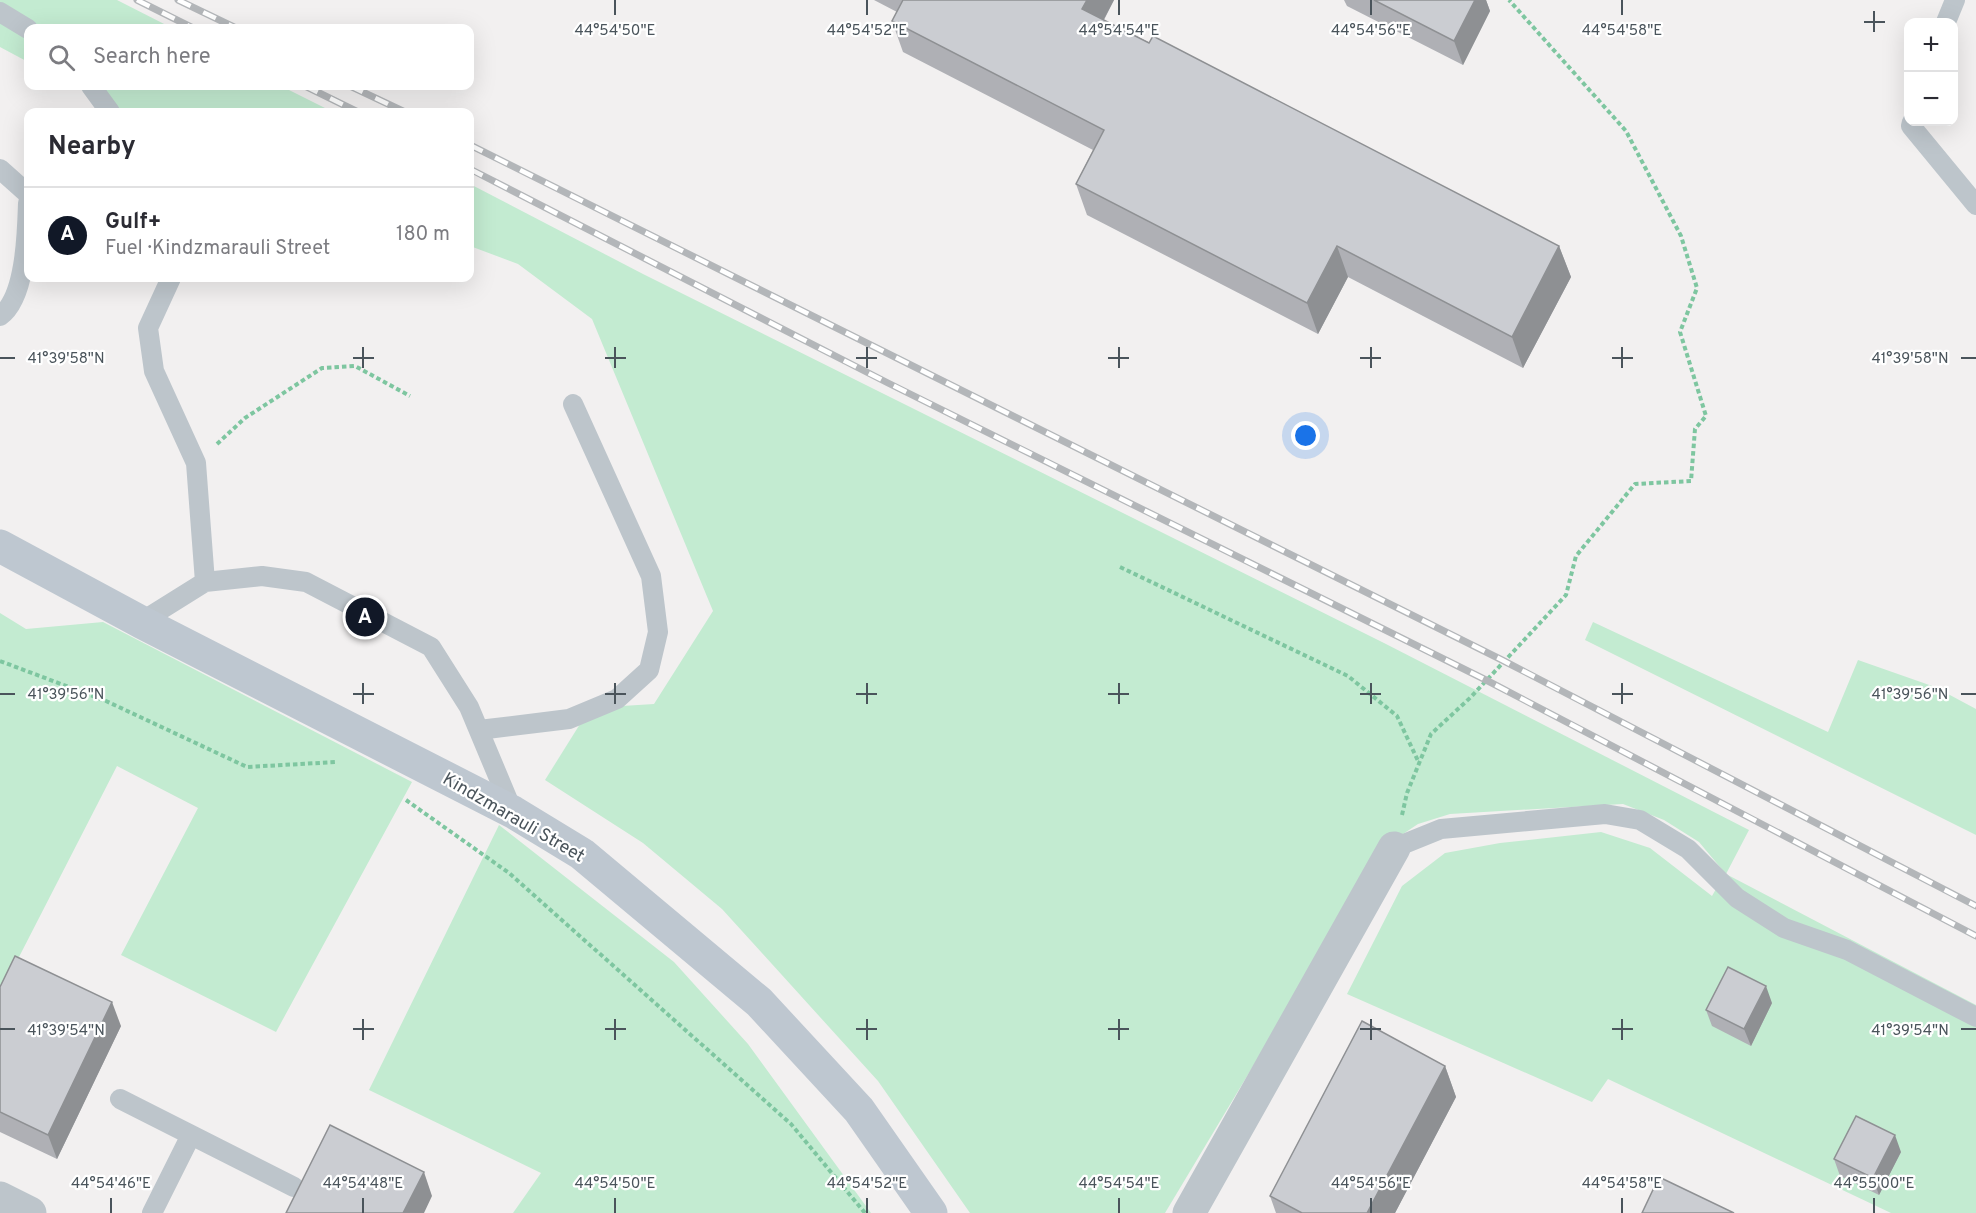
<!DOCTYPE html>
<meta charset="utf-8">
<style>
:root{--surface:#fff;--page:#f2f2f3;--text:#2b2b33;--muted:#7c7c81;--line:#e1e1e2;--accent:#111827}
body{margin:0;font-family:Overpass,sans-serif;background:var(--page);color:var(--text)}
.controls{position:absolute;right:18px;top:18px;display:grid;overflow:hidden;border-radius:12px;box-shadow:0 6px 24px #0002}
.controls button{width:54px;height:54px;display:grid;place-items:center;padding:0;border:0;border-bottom:2px solid var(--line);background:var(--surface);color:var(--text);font:30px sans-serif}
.you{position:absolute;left:1306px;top:436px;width:21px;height:21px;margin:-15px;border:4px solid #fff;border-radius:50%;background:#1a73e8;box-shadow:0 0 0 9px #1a73e833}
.badge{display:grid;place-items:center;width:39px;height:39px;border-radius:50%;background:var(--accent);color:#fff;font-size:20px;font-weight:700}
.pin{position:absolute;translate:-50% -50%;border:3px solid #fff;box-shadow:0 2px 6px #0006}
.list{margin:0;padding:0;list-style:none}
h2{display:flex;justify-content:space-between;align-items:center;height:78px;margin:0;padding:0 24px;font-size:26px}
h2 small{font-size:20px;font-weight:400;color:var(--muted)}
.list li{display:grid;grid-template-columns:39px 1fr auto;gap:18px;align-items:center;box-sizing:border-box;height:96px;padding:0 24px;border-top:2px solid var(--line)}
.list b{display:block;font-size:22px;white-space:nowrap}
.list p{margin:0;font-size:20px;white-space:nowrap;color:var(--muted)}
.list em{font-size:20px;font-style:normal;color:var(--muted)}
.icon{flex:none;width:33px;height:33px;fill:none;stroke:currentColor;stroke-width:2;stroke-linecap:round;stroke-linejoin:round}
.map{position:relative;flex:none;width:1976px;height:1213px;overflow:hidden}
.search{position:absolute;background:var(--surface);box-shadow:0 6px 24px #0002;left:24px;top:24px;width:450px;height:66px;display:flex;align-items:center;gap:15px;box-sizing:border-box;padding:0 21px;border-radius:12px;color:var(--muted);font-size:22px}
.panel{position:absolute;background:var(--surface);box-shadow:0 6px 24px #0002;left:24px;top:108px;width:450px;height:174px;border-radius:12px}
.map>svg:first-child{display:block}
.green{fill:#c3ebd1}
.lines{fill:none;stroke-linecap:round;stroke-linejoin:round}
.path{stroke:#7ec6a0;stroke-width:4;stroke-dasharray:4.5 3;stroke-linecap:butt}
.service{stroke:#bdc5cb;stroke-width:20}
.minor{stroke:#bdc5cb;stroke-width:33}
.secondary{stroke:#bec7d0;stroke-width:33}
.rail-casing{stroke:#b3b6b9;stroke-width:7}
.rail{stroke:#fff;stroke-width:4.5;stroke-dasharray:14;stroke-linecap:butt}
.wall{fill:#afb0b5}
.shaded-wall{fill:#8e9093}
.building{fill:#cbcdd2;stroke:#8e9093;stroke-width:1.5}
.ticks{fill:none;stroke:#4a545b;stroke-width:2}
.labels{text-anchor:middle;stroke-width:4.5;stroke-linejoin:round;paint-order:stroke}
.street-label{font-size:18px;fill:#4a545b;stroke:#fff}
.ticks-label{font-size:15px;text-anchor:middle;fill:#4a545b;stroke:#fff;stroke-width:4.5;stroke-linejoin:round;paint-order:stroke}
</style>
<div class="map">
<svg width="1976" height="1213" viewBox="0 0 1976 1213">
<rect width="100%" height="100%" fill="#f2f0f0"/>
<path class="green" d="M0 0H117L172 28H28V62L0 47Z
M74 86H281L333 112H126Z
M470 184 643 274 1384 643 1749 830 1726 874 1976 1005V1213H1891L1608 1079 1592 1102 1347 994 1402 886 1445 853 1500 843 1601 832 1650 848 1712 896 1725 873 1699 842 1664 820 1623 804 1450 814 1418 824 1376 852 1316 961 1165 1213H970L878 1081 722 909 643 843 545 780 590 708 654 704 713 611 592 319 518 264 470 246Z
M0 613 26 629 103 622 412 782 276 1032 121 955 198 808 117 766 0 994Z
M1593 622 1828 732 1858 660 1935 687 1976 709V835L1585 640Z
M499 825 674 962 748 1044 871 1213H513L541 1173 369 1090Z"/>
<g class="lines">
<path class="path" d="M217 444 245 418 322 368 355 366 410 396
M1120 567 1348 676 1397 716 1419 763
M0 661 106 701 247 767 337 762
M406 800 509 873 791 1124 865 1213
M1402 815 1407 793 1431 734 1471 697 1566 595 1576 556 1635 484 1691 481 1695 429 1706 416 1680 332 1697 288 1681 236 1626 131 1509 0"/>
<path class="service" d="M0 12 28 29
M1946 22 1955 0
M91 86 110 112
M1912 122 1911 126 1976 205
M0 169 28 194
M171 278 148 328 154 371 196 463 205 582
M0 316C26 298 27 232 28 203
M141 622 205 582 262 576 306 582 431 647 469 707 513 812
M479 730 569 719 617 699 649 670 658 632 651 576 573 404
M1394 848 1441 829 1605 814 1640 820 1688 849 1737 898 1784 928 1847 950 1976 1017
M120 1099 294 1187
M152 1213 191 1135"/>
<path class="minor" d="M0 1198 30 1213
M1189 1213 1394 848"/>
<path class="secondary" d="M0 546 141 622 513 812 582 854 759 1002 859 1110 931 1213"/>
<g class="rail-casing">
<path id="rail" d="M137 0 193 28
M178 0 236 28
M305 86 358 112
M350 86 405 112
M470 145 1504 661 1976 906
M470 169 888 383 1486 680 1976 936"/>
</g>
<use href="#rail" class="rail"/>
</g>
<path class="wall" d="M874 0H1114L1104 20 1559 246 1571 277 1523 368 1348 277 1318 334 1087 215 1076 184 1093 150 903 52 892 21 897 12Z
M1344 0H1486L1490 11 1463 65 1347 6Z
M0 987 121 1026 57 1159 0 1132Z
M1772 1003 1751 1046 1712 1026 1706 1010Z
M1445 1066 1456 1097 1395 1213H1276L1270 1196Z
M1901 1152 1879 1195 1840 1176 1834 1159Z"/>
<path class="shaded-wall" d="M1087 0H1114L1093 40 1082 9Z
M1475 0H1486L1490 11 1463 65 1454 41Z
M1337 246 1348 277 1318 334 1307 303Z
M1559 246 1571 277 1523 368 1512 337Z
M1766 986 1772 1003 1751 1046 1744 1029Z
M112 1002 121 1026 57 1159 48 1135Z
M1445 1066 1456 1097 1395 1213H1367Z
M1895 1135 1901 1152 1879 1195 1873 1178Z
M424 1172 432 1196 424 1213H403Z"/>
<path class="building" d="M903 0H1087L1082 9 1149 43 1153 36 1559 246 1512 337 1337 246 1307 303 1076 184 1104 130 892 21Z
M1374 0H1475L1454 41Z
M15 956 112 1002 48 1135 0 1112V987Z
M1728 967 1766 986 1744 1029 1706 1010Z
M1362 1021 1445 1066 1367 1213H1302L1270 1196Z
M1856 1116 1895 1135 1873 1178 1834 1159Z
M330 1125 424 1172 403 1213H286Z
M1659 1177 1734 1213H1642Z"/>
<path class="ticks" d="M615 0V15M867 0V15M1119 0V15M1371 0V15M1622 0V15M1874 11V32M1864 22H1885M363 347V368M615 347V368M867 347V368M1119 347V368M1371 347V368M1622 347V368M0 358H15M353 358H374M605 358H626M856 358H877M1108 358H1129M1360 358H1381M1612 358H1633M1961 358H1976M363 683V704M615 683V704M867 683V704M1119 683V704M1371 683V704M1622 683V704M0 694H15M353 694H374M605 694H626M856 694H877M1108 694H1129M1360 694H1381M1612 694H1633M1961 694H1976M363 1019V1040M615 1019V1040M867 1019V1040M1119 1019V1040M1371 1019V1040M1622 1019V1040M0 1029H15M353 1029H374M605 1029H626M856 1029H877M1108 1029H1129M1360 1029H1381M1612 1029H1633M1961 1029H1976M111 1198V1213M363 1198V1213M615 1198V1213M867 1198V1213M1119 1198V1213M1371 1198V1213M1622 1198V1213M1874 1198V1213"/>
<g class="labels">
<g class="street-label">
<text transform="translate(514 817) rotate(30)" y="6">Kindzmarauli Street</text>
</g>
</g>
<g class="ticks-label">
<text x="615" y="35">44°54'50"E</text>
<text x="867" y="35">44°54'52"E</text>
<text x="1119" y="35">44°54'54"E</text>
<text x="1371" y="35">44°54'56"E</text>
<text x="1622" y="35">44°54'58"E</text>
<text x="66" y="363">41°39'58"N</text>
<text x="1910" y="363">41°39'58"N</text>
<text x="66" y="699">41°39'56"N</text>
<text x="1910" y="699">41°39'56"N</text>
<text x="66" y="1035">41°39'54"N</text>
<text x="1910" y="1035">41°39'54"N</text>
<text x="111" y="1188">44°54'46"E</text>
<text x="363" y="1188">44°54'48"E</text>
<text x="615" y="1188">44°54'50"E</text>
<text x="867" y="1188">44°54'52"E</text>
<text x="1119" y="1188">44°54'54"E</text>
<text x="1371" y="1188">44°54'56"E</text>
<text x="1622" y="1188">44°54'58"E</text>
<text x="1874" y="1188">44°55'00"E</text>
</g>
</svg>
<div class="controls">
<button>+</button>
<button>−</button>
</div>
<div class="you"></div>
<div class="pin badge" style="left:365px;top:617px">A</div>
<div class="search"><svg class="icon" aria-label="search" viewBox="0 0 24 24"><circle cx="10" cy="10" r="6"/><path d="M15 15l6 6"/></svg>Search here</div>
<section class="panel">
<h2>Nearby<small></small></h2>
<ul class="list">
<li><span class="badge">A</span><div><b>Gulf+</b><p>Fuel · Kindzmarauli Street</p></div><em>180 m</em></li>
</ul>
</section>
</div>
